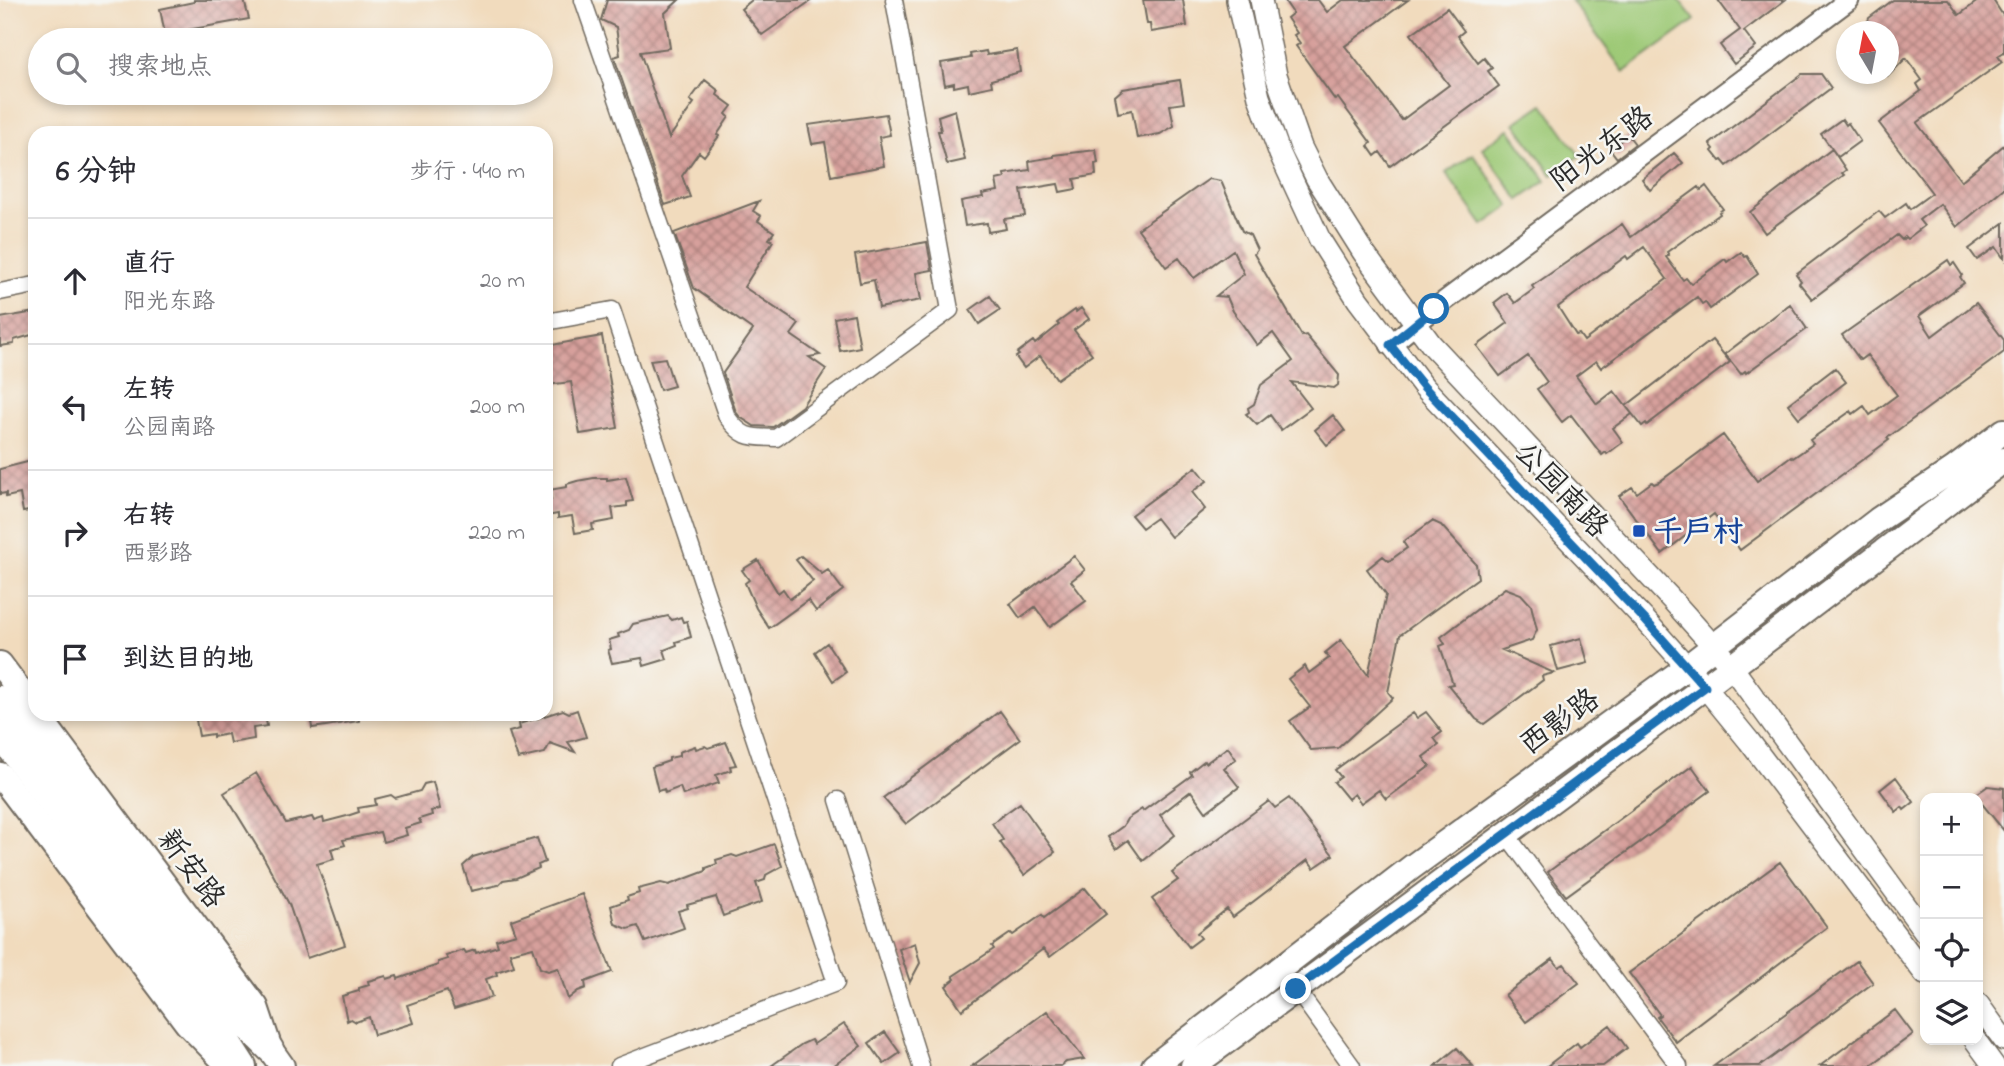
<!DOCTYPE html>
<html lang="zh">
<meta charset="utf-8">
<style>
:root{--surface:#fff;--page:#f2f2f3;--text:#2b2b33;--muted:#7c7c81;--line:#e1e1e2}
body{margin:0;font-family:"Indie Flower","LXGW WenKai TC",sans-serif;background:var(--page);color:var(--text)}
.controls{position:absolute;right:21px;bottom:21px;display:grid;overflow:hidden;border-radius:14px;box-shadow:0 4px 10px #0003}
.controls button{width:63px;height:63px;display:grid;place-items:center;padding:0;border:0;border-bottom:2px solid var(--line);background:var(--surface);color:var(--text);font:35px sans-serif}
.compass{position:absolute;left:1836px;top:21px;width:63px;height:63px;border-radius:50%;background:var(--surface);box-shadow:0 4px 10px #0003;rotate:350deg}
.stop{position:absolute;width:21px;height:21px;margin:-16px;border:5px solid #1f6fb2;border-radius:50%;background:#fff}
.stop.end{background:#1f6fb2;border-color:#fff;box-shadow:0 2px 7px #0008}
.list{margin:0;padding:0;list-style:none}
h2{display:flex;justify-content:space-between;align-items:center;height:91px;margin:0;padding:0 28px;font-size:30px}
h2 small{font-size:23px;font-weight:400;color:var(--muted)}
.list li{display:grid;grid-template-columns:46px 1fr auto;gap:21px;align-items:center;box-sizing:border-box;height:126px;padding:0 28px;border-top:2px solid var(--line)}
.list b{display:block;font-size:26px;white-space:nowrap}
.list p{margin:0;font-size:23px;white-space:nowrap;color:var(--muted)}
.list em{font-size:23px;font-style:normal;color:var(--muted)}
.icon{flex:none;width:38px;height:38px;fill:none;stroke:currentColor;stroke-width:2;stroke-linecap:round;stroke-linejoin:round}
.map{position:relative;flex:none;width:2004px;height:1066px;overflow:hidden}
.search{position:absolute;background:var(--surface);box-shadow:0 4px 10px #0003;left:28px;top:28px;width:525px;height:77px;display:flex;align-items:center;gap:18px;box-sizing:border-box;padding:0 24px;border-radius:38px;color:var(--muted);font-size:26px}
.panel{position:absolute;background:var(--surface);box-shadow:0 4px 10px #0003;left:28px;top:126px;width:525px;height:595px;border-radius:21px}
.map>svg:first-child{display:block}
.garden{fill:#9dc976;stroke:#647a50;stroke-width:2}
.building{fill:url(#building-cross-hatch);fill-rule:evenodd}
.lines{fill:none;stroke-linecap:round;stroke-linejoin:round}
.minor-casing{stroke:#70695e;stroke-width:19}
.tertiary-casing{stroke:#70695e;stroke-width:23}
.secondary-casing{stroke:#70695e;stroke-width:24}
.primary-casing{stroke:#70695e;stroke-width:28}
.trunk-casing{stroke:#70695e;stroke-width:30}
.minor{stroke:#fff;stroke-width:16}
.tertiary{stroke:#fff;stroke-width:19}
.secondary{stroke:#fff;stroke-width:21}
.primary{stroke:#fff;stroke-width:24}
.trunk{stroke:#fff;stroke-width:26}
.route{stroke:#1f6fb2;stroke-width:9}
.transit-dot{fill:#1a4fb4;stroke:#f6f6f2;stroke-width:2.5}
.labels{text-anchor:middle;stroke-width:5;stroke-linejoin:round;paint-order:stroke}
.street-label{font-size:30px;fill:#2b2b2b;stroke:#f6f6f2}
.transit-label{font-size:30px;font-weight:bold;fill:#164399;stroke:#f6f6f2;text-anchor:start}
</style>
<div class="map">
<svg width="2004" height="1066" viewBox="0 0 2004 1066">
<defs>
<pattern id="building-cross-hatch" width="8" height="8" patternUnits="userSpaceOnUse" patternTransform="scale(1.75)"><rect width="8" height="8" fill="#d7a09c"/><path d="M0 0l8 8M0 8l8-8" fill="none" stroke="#af837f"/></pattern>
</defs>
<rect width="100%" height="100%" fill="#f6f6f2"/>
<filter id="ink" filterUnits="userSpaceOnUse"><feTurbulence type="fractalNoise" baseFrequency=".0143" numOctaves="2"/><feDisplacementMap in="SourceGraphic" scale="14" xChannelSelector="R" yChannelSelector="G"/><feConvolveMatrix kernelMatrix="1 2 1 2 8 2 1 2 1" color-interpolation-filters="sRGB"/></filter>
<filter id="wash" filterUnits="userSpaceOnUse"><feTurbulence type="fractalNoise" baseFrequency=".00686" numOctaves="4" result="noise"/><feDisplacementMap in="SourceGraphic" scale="28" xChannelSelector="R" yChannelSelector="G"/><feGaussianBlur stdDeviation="1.57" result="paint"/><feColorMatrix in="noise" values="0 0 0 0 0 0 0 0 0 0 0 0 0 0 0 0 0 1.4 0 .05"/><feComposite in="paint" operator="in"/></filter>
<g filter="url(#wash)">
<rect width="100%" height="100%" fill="#f1dbbd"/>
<path class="garden" d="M1571 0H1679L1695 20 1624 72Z
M1543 104 1580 156 1552 175 1515 123Z
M1509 129 1546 181 1519 200 1482 148Z
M1473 154 1510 206 1483 225 1446 173Z"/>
<g id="blocks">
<path class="building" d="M194 0H244L249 19 165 34 160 9 194 2Z
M607 0H679L665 13 670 48 640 52 669 138 694 103 690 100 705 80 719 91 717 95 732 106 726 114 729 117 717 135 719 136 704 156 699 152 682 176 690 197 665 205 614 57 620 55 616 27 601 20Z
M752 0H812L762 35 741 9Z
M1143 0H1183L1187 26 1151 32 1150 24H1147Z
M1284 0H1318L1327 12 1343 0H1408L1345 46 1402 120 1449 85 1411 34 1447 8 1464 31 1458 36 1478 63 1484 58 1492 68 1488 71 1499 86 1390 166 1380 152 1375 156 1368 146 1371 143 1338 98 1335 100 1296 46 1300 43 1294 35 1297 33 1287 18 1293 13Z
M1718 0H1785L1744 31 1756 47 1734 64 1720 45 1740 30Z
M1893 0H1948L1959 15 1979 0H1993L2004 17V52L1998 56 2002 62 1917 123 1961 181 2004 145V188L1957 227 1940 204 1919 220 1924 226 1907 239 1905 237 1902 240 1897 235 1812 299 1799 283 1801 281 1796 274 1879 211 1885 218 1906 203 1910 209 1932 193 1879 123 1921 91 1917 84 1922 80 1906 58 1888 76V32H1865L1869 18Z
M1017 50 1020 72 991 80 992 86 969 91 968 84 954 87V83L945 85 941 63 971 58 970 54 986 51 987 55Z
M1802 74H1821L1831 88 1727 166 1722 160 1720 161 1712 151 1714 149 1710 144Z
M1180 80 1184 103 1170 105 1174 126 1160 134 1137 138 1132 110 1118 113 1115 96 1123 89Z
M955 110 965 160 947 164 938 131H941L938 116Z
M886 114 890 135 879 137 884 166 831 176 825 142 812 144 808 125Z
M1842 119 1846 125 1848 123 1860 141 1838 157 1821 134Z
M1628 135 1635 144 1617 158 1610 149Z
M1832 149 1846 170 1842 173 1844 175 1765 233 1750 212Z
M1096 150 1098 163 1095 164 1096 175 1074 179 1076 189 1060 192 1058 184 1021 190 1025 216 1004 219 1006 229 988 232 987 223 965 226 961 201 983 197 982 194 998 191 996 180 1005 178 1004 174 1030 170 1029 161 1054 157V155Z
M1674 153 1683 163 1650 190 1642 179Z
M1209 179 1221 181 1242 231 1250 235 1257 250 1254 254 1302 336 1306 335 1339 375 1338 385 1334 388 1291 382 1311 408 1281 430 1270 415 1257 425 1246 414 1249 412 1248 408 1254 404 1261 385 1293 361 1273 333 1257 345 1233 311 1227 297 1216 296 1244 274 1233 250 1194 278 1179 258 1166 267 1138 229Z
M1706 186 1723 209 1719 212 1720 214 1667 252 1669 255 1666 257 1683 280 1686 278 1691 284 1725 259 1727 262 1741 252 1745 257 1747 256 1758 274 1710 309 1705 302 1702 304 1697 297 1601 368 1596 361 1576 376 1597 404 1614 391 1632 414 1613 428 1623 442 1607 454 1606 452 1602 455 1571 415 1562 422 1537 389 1547 382 1528 356 1500 376 1477 346 1508 323 1494 303 1507 293 1515 303 1534 289 1532 286 1541 280 1622 224 1631 237 1699 187 1701 190ZM1644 247 1667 279 1584 341 1579 334 1576 335 1558 307 1626 256 1628 259Z
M759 201 753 211 761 216 758 221 774 232 769 239 773 241 744 287 799 324 791 335 820 355 809 357 826 369 802 406 773 427 754 426 740 417 736 412 723 373 753 330 694 288 674 233Z
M2004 223V259L1996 247 1977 260 1969 249Z
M927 242 932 270 916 273 921 300 879 308 874 280 860 283 855 255Z
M1948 260 1951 265 1954 263 1962 275 1960 277 1964 283 1919 316 1932 336 1976 303 2004 340V352L1887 438 1889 440 1740 550 1714 514 1662 554 1619 496 1632 487 1637 493 1652 482 1654 484 1659 482 1723 435 1757 481 1791 456 1793 458 1813 444 1810 440 1851 411 1853 414 1864 406 1870 415 1897 395 1867 355 1860 360 1842 335Z
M990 296 1000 310 979 324 970 310Z
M1790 304 1807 329 1746 373 1745 371 1741 374 1725 354Z
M1081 308 1089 319 1074 330 1092 354 1057 379 1040 356 1024 368 1016 357 1019 355 1017 353 1033 341 1035 344 1059 325 1057 323 1075 310 1076 312Z
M35 312V334L14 340V344L0 346V318Z
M854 314 860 347 840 351 834 318Z
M602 336 618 428 580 434 571 382 546 385V346Z
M1712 340 1730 362 1647 425 1646 423 1642 426 1626 406Z
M665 358 674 386 660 390 650 360Z
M1835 368 1846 382 1799 418 1788 404Z
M1333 415 1345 431 1327 445 1315 430Z
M35 460V510L23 512 20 494 6 497V493L0 494V469Z
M1196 467 1207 481 1192 492 1205 509 1171 537 1156 518 1142 528 1131 515Z
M626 477 633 501 627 502V506L612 508 614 520 592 524 593 530 575 533 572 516 558 518V514L546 516V501L551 500 549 490 567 487V484L577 481 594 478H607V480Z
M1432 521 1441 525 1476 564 1478 578 1400 635 1388 692 1393 698 1338 748 1311 750 1290 721 1310 707 1288 679 1305 666 1309 673 1329 658 1325 653 1341 640 1368 675 1386 595 1367 569 1383 556 1389 561 1407 548 1403 542Z
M801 556 822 574 828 570 843 590 816 611 808 600 769 628 756 608 745 583 749 580 742 570 758 560 778 593 783 589 790 599 813 581 796 560Z
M1074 556 1085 570 1071 581 1086 601 1050 627 1035 607 1020 618 1010 604Z
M1505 588 1521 594 1531 605 1537 630 1532 640 1502 650 1554 673 1542 676 1543 680 1484 724 1476 719 1448 685 1453 684 1440 646 1445 644 1441 637Z
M668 616 672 620 681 617 683 622 687 621 691 637 676 642 677 645 664 650 667 659 644 666 642 658 612 663 608 650 611 649 609 640 619 637 618 634 629 630 633 624Z
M1581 638 1588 663 1558 671 1551 646Z
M827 643 846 672 833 681 815 652Z
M563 710 569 713 577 710 586 737 568 742 575 752 550 743 545 753 518 759 509 732 520 729 519 724Z
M1000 711 1020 739 906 824 883 798Z
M1426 712 1442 732 1434 738 1439 745 1423 757 1430 766 1386 799 1379 790 1361 803 1354 794 1348 799 1334 782 1341 777 1335 770 1413 713 1417 718Z
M198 714H265L267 726 253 728 254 739 230 743 228 734 213 737V734L199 736 196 720H199Z
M310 714H359V721L312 728Z
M726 742 736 765 730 766 731 770 716 775 719 783 683 795 680 787 665 793 664 789 658 791 652 767 669 761V758L679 756V752L695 746 696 749 705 746 708 748Z
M1228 747 1236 759 1224 768 1239 787 1206 812 1191 791 1160 815 1175 835 1143 861 1128 840 1116 849 1108 837 1123 826 1127 819 1142 809 1143 811 1192 775 1190 772 1204 761 1206 763Z
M1692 766 1710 791 1566 896 1548 872Z
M256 773 286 823 312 817 314 821 323 818 324 822 347 816 359 812 358 808 376 805 375 799 391 795 395 798 420 791 424 784 433 782 440 809 431 811 432 815 419 819 421 823 405 828 407 835 383 842 380 832 343 840 345 845 331 849 334 859 317 864 345 945 307 958 289 904 264 858 224 793Z
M1896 777 1914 802 1904 810 1902 807 1896 812 1880 790Z
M1988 786 2004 788V831L1975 795Z
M1289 798 1333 855 1314 868 1308 860 1233 917 1227 909 1197 933 1201 938 1189 947 1152 899 1178 880 1172 873 1269 801 1275 808Z
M1020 803 1055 852 1024 875 1000 842 1003 840 992 823Z
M537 838 545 862 538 865 539 868 516 878 503 880 498 885 471 891 463 866 473 857Z
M774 844 782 866 766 875 765 880 756 883 762 902 723 916 716 897 687 905 688 908 678 911 684 928 645 942 638 926 628 929 615 924 611 906 628 900 627 897 639 893 638 889 661 883 669 885 706 871V868L717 864 716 860 732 855 737 857Z
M1780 862 1827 927 1676 1042 1657 1017 1660 1015 1629 973Z
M1085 888 1106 914 1050 957 1043 949 962 1010 946 986 955 979 953 976 994 949 992 946 1011 933 1013 935 1042 915 1044 918Z
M582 894 612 972 585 982 586 988 578 991 568 999 558 968 548 971 540 968 533 947 510 953 514 966 496 972 497 975 486 979 492 997 454 1009 447 991 407 1005 413 1023 374 1035 369 1017 356 1022 351 1019 347 1021 342 996 359 991V988L369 985 368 981 386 976 387 979 397 976 398 979 438 965V962L448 959 446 956 464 950 466 953 475 950 476 953 498 946 496 940 516 934 511 920Z
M915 943 920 963 910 982 899 949Z
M1553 959 1559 967 1564 964 1579 983 1526 1022 1505 995Z
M1857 961 1873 983 1760 1066H1714Z
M1895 1010 1913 1034 1870 1066H1820Z
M1047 1011 1084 1059 1066 1062 1061 1066H972Z
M844 1024 861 1046 833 1066H771L802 1044 811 1040 814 1044Z
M1610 1025 1627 1048 1603 1066H1547L1577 1043 1580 1047Z
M885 1032 900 1053 884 1064 869 1043Z
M1457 1048 1473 1066H1435Z"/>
</g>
</g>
<g filter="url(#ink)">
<use href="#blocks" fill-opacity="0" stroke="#70695e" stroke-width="2"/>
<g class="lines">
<g class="minor-casing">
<path id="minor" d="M583 0 727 417C743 439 750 437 776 438L950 310 894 0
M0 292 35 285
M546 322 612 310 836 983 619 1066
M838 800 921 1066
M1506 834 1679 1066
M1296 989 1352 1066"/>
</g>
<g class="tertiary-casing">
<path id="tertiary" d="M1390 345 1434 309 1849 0"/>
</g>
<g class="secondary-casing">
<path id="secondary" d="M1237 0 1259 97 1280 154 1320 240 1358 300 1424 387 1646 621 1705 687 1749 741 1925 974
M1261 0 1276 75 1301 147 1317 179 1363 252 1431 344 1672 600 1731 666 1925 932
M1978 1004 2004 1040
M1975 1040 1994 1066"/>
</g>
<g class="primary-casing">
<path id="primary" d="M0 664 35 711
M37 714 256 1007 270 1049 282 1066
M0 775 187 1023 229 1066
M1154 1066 1412 867 1687 667 1878 520 1954 469 2004 431
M1193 1066 1705 687 2004 460"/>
</g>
<g class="trunk-casing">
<path id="trunk" d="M0 699 241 1020 270 1049
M0 734 210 1015 243 1066"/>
</g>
<use href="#minor" class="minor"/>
<use href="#tertiary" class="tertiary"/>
<use href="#secondary" class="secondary"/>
<use href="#primary" class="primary"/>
<use href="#trunk" class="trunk"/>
</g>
</g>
<g class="lines" filter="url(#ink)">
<path class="route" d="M1296 989 1705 687 1646 621 1424 387 1390 345 1434 309"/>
</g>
<rect class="transit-dot" x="1632" y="524" width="14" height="14" rx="3.5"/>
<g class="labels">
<g class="street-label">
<text transform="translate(1601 148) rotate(-37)" y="10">阳光东路</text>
<text transform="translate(1562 489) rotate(46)" y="10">公园南路</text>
<text transform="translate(1559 721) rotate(-36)" y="10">西影路</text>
<text transform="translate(192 868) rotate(53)" y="10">新安路</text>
</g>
<g class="transit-label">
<text x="1653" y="541">千户村</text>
</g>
</g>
</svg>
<div class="controls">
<button>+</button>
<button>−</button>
<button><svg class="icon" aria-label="locate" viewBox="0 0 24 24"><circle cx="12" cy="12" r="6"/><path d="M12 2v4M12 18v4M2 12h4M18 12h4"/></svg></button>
<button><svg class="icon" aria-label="layers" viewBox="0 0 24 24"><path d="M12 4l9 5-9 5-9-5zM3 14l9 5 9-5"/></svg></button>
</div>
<svg class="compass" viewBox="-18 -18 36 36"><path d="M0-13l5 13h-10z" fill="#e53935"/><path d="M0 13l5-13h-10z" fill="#7c7c81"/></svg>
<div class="stop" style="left:1434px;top:309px"></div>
<div class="stop end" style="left:1296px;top:989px"></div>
<div class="search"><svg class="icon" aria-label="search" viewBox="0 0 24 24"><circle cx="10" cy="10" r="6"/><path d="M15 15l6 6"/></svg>搜索地点</div>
<section class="panel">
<h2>6 分钟<small>步行 · 440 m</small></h2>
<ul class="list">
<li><svg class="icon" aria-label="ahead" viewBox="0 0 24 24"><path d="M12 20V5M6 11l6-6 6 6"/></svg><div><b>直行</b><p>阳光东路</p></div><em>20 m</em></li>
<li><svg class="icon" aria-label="left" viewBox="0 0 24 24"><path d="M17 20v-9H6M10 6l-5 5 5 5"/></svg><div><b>左转</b><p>公园南路</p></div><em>200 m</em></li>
<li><svg class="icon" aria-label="right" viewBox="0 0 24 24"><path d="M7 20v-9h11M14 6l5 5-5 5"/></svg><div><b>右转</b><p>西影路</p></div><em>220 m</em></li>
<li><svg class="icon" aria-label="arrive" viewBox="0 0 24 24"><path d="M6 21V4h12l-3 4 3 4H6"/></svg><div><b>到达目的地</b></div></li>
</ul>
</section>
</div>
